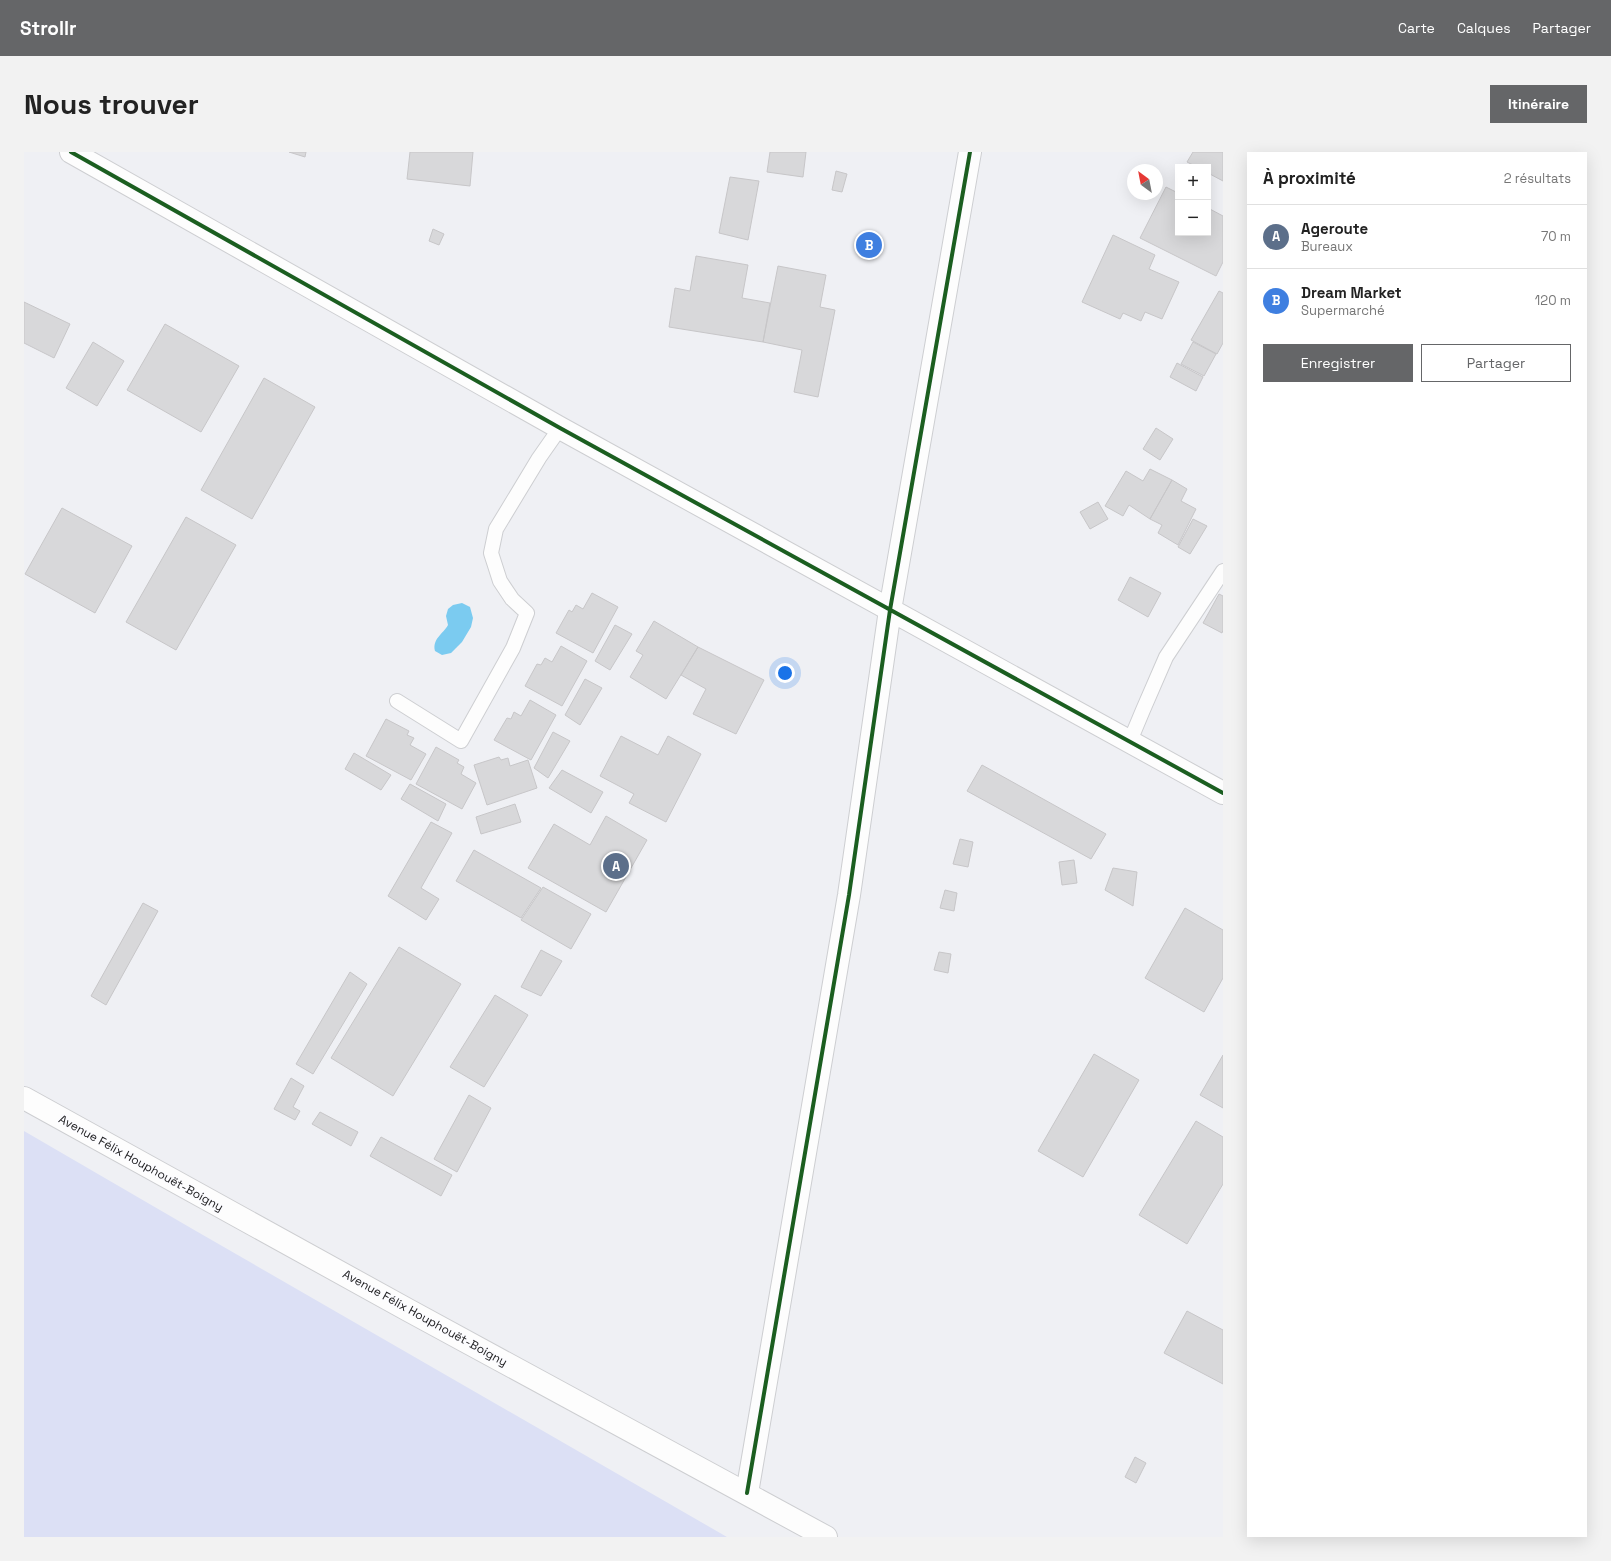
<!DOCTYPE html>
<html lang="fr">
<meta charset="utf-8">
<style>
:root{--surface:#fff;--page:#f2f2f2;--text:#222;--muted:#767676;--line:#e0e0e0;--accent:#656668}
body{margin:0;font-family:"Space Grotesk",sans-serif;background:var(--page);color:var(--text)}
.controls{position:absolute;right:12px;top:12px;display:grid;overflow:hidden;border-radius:0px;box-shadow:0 4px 16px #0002}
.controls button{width:36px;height:36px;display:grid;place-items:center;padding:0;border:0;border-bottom:1px solid var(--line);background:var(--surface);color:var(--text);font:20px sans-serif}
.compass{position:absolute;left:1103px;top:12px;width:36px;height:36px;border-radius:50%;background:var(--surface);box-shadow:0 4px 16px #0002;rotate:328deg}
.you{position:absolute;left:761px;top:521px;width:14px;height:14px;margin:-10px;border:3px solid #fff;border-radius:50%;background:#1a73e8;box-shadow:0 0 0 6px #1a73e833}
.badge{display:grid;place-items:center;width:26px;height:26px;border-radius:50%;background:var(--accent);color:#fff;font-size:13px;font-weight:700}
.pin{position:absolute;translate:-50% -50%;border:2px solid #fff;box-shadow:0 1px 4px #0006}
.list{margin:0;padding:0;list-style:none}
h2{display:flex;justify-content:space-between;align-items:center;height:52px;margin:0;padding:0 16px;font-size:17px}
h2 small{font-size:13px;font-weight:400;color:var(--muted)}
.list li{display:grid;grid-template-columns:26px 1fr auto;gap:12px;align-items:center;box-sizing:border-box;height:64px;padding:0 16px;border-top:1px solid var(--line)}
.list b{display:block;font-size:15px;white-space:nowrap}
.list p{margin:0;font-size:13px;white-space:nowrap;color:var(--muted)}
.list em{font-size:13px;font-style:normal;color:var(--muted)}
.actions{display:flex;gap:8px;padding:12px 16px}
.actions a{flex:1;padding:9px 0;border:1px solid var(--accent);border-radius:0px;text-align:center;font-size:14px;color:var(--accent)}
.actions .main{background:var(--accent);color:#fff}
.map{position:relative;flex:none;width:1199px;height:1385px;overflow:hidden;border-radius:0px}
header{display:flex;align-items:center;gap:24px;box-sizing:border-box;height:56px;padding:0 20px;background:var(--accent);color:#fff}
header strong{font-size:19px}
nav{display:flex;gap:22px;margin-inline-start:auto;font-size:14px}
.intro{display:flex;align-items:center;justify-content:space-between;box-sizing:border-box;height:96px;padding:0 24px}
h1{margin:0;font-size:28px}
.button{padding:10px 18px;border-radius:0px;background:var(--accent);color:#fff;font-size:14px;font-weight:700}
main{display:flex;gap:24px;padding:0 24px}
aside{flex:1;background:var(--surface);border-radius:0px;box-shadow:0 4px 16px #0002}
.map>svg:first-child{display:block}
.green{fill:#dce0f5}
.water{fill:#7bcbf0}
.building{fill:#d8d8da;stroke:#c7c6c8}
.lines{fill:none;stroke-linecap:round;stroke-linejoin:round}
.lane-casing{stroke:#cdced1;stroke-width:16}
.street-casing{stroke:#cdced1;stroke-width:24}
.highway-casing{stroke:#cdced1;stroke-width:24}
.lane{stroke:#fdfdfd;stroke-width:14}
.street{stroke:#fdfdfd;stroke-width:22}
.highway{stroke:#fdfdfd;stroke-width:22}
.cycleway-casing{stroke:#fcfcff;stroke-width:6}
.cycleway{stroke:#1b5e20;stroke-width:4}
.labels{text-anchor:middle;stroke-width:3;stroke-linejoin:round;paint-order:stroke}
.street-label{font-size:12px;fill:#1b1b1d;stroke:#fcfcff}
</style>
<header>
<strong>Strollr</strong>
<nav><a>Carte</a><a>Calques</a><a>Partager</a></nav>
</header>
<div class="intro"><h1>Nous trouver</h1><a class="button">Itinéraire</a></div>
<main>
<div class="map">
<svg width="1199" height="1385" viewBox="0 0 1199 1385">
<rect width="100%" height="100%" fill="#eff0f4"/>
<path class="green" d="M0 979 172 1079 703 1385H0Z"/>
<path class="water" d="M438 451 446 455 449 466 447 475 438 490 427 501 418 503 411 499C408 487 419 482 424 473L422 464 424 457 429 453Z"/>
<path class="building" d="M265 0H282L281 5Z
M386 0H449L446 34 383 27Z
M746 0H782L779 25 743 20Z
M1169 0H1199V29L1184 21V15H1173L1163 10Z
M812 19 823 22 818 40 808 38Z
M706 25 735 29 724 88 695 81Z
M1142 35 1154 41V81H1184V56L1199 64V110L1192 124 1116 86Z
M409 77 420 82 415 93 405 89Z
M1089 83 1131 103 1125 117 1155 130 1138 167 1121 160 1117 169 1099 161 1096 167 1058 150Z
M672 104 724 113 718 146 746 151 739 190 645 175 651 136 666 139Z
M754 114 802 123 796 155 811 158 794 245 770 240 778 198 739 190Z
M1195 139 1199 141V191L1193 202 1167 188Z
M0 150 46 172 30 206 0 191Z
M141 172 215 214 177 280 103 238Z
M69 190 100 209 73 254 42 236Z
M1169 190 1192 202 1180 224 1157 212Z
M1153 211 1179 225 1172 239 1146 225Z
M240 226 291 255 228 367 177 338Z
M1132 276 1149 287 1136 308 1119 297Z
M1126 317 1148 328 1126 367 1105 353 1099 364 1081 354 1102 319 1119 329Z
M1148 328 1163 337 1157 349 1172 357 1154 393 1134 381 1138 373 1126 367Z
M1074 350 1084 367 1066 377 1056 360Z
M38 356 108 394 71 461 1 422Z
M162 365 212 393 152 498 102 470Z
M1169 367 1183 374 1166 402 1154 395Z
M1106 425 1137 441 1124 465 1094 448Z
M568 441 594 455 569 501 532 481 545 458 548 460 552 453 559 457Z
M1195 442 1199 444V478L1198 481 1179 471Z
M630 469 674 495 642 547 606 525 619 503 612 499Z
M591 473 608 482 586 518 571 509Z
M537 494 563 509 538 554 501 534 513 512 517 513 521 506 528 510Z
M674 495 740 528 712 582 669 562 682 537 657 523Z
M561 527 578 536 556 573 541 563Z
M506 548 532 563 507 608 470 588 483 566 487 567 490 560 497 564Z
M362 567 385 579 383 583 390 586 386 593 402 602 387 628 342 604Z
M529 580 546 589 524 626 510 616Z
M597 584 634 603 644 584 677 602 642 670 605 651 610 642 576 624Z
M412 595 435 608 433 611 440 615 437 622 452 631 438 657 392 632Z
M330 601 367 623 357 638 321 617Z
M475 605 477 608 484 606 486 614 504 608 513 636 463 653 450 613Z
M958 613 1082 682 1067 707 943 639Z
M538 618 579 640 567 661 525 636Z
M386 632 422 652 414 669 377 647Z
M491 652 497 670 457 682 452 665Z
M582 664 623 688 582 760 504 716 530 672 566 693Z
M407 670 428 681 397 736 415 747 402 768 364 744Z
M936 687 949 690 944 715 929 712Z
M450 698 517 736 497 766 432 729Z
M1050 708 1053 731 1038 733 1035 710Z
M1089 716 1113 720 1109 754 1081 738Z
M519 735 567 762 547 797 497 768Z
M921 738 933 741 930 759 916 756Z
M119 751 134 759 82 853 67 844Z
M1161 756 1199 778V826L1180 860 1121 826Z
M375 795 437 832 369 944 307 906Z
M517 798 538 809 517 844 497 835Z
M915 800 927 802 924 821 910 818Z
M326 820 343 832 289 922 272 912Z
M471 843 504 863 460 935 426 915Z
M1070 902 1115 928 1059 1025 1014 999Z
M1199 903V956L1176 943Z
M267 926 280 934 269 955 276 959 271 968 250 957Z
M445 943 467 956 433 1020 410 1007Z
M296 960 334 980 327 994 288 972Z
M1172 969 1199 985V1032L1163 1092 1115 1063Z
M357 985 428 1023 417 1044 346 1004Z
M1163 1159 1199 1178V1232L1140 1201Z
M1111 1305 1122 1311 1112 1331 1101 1325Z"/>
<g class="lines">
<g class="lane-casing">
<path id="lane" d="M373 549 437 589 489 496 503 461 488 447 476 429 467 401 472 377 515 306 536 276
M1106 589 1119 558 1142 505 1199 419"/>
</g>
<g class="street-casing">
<path id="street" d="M47 0 536 276 1199 641
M723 1341 825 743 866 458 946 0"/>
</g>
<g class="highway-casing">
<path id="highway" d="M0 946 384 1158 802 1385"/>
</g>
<use href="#lane" class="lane"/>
<use href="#street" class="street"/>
<use href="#highway" class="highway"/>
<g class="cycleway-casing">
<path id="cycleway" d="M47 0 536 276 1199 641
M723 1341 825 743 866 458 946 0"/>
</g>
<use href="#cycleway" class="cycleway"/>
</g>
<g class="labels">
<g class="street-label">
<text transform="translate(117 1011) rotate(29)" y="4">Avenue Félix Houphouët-Boigny</text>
<text transform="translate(401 1166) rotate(29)" y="4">Avenue Félix Houphouët-Boigny</text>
</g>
</g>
</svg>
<div class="controls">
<button>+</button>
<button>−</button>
</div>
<svg class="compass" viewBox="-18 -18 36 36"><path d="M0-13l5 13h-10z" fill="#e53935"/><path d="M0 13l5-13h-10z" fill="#767676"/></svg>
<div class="you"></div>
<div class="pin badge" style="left:592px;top:714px;background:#5c6f8a">A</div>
<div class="pin badge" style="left:845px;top:93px;background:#3f7fe0">B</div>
</div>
<aside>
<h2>À proximité<small>2 résultats</small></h2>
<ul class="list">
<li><span class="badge" style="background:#5c6f8a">A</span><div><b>Ageroute</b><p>Bureaux</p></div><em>70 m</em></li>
<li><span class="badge" style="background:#3f7fe0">B</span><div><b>Dream Market</b><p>Supermarché</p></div><em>120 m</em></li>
</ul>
<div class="actions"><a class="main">Enregistrer</a><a>Partager</a></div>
</aside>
</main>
